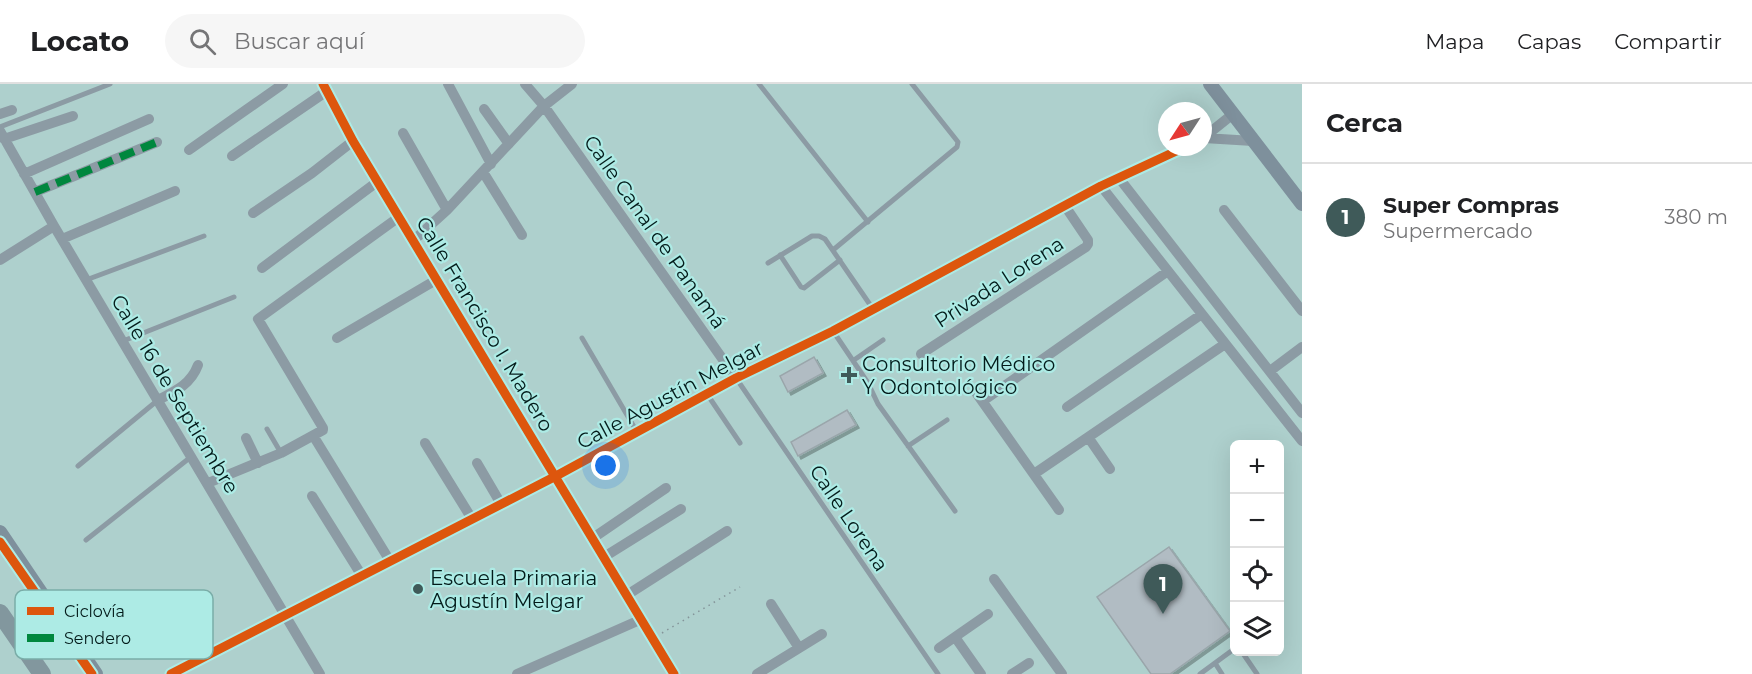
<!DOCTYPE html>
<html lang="es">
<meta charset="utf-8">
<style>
:root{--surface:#fff;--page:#f6f6f6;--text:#202124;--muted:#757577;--line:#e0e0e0;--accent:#3f5a59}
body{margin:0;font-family:Montserrat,sans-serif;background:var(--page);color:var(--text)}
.controls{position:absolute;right:18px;bottom:18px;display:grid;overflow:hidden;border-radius:9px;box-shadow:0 6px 24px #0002}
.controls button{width:54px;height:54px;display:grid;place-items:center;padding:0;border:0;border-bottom:2px solid var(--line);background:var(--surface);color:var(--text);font:30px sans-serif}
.compass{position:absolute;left:1158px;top:18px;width:54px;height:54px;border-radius:50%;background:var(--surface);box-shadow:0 6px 24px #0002;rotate:234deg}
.you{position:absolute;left:606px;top:382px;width:21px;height:21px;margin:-15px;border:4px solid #fff;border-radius:50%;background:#1a73e8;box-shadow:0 0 0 9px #1a73e833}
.badge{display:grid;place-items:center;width:39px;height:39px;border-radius:50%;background:var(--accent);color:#fff;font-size:20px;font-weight:700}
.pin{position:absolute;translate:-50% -50px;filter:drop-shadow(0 2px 3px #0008)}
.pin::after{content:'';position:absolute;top:32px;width:21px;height:18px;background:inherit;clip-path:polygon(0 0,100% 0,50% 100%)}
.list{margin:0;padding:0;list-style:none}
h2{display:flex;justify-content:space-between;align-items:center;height:78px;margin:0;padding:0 24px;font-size:26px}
h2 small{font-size:20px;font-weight:400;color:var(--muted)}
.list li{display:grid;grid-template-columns:39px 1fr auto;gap:18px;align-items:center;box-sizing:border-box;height:108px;padding:0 24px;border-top:2px solid var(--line)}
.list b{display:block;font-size:22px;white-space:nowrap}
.list p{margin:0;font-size:20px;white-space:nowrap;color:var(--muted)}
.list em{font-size:20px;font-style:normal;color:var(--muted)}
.icon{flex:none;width:33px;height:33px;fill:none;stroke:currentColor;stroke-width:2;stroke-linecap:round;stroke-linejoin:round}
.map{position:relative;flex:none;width:1302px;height:590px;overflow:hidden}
header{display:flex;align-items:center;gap:36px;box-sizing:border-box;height:84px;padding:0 30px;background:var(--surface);border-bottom:2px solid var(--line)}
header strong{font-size:28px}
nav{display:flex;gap:33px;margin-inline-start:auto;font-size:21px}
.search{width:420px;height:54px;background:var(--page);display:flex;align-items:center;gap:15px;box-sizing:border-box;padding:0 21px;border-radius:33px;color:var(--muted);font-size:22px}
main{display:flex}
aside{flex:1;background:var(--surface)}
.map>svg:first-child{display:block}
.building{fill:#b1bcc3;stroke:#9aa6ab;stroke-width:1.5;filter:url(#shadow)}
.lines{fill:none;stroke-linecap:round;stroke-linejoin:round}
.path{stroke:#849499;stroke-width:1.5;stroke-dasharray:1.5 4.5;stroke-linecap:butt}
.lane{stroke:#8c9ba4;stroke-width:5}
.street{stroke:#8c9ba4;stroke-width:10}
.secondary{stroke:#7e909c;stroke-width:14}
.highway{stroke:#82979e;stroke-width:18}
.quiet{stroke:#00873e;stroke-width:8;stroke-dasharray:15 8;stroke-linecap:butt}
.cycleway-casing{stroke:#adebe5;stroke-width:13}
.cycleway{stroke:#dd560d;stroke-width:9}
.poi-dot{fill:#3f5a59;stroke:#adebe5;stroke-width:2}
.labels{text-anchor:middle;stroke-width:4.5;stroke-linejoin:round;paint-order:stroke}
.street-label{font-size:20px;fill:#031b1a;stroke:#adebe5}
.poi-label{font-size:20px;fill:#031b1a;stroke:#adebe5;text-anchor:start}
.key{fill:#adebe5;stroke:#7aada8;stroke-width:1.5}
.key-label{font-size:16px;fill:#031b1a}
</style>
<header>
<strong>Locato</strong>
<div class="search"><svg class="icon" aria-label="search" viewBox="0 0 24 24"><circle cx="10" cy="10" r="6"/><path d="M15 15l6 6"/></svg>Buscar aquí</div>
<nav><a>Mapa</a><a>Capas</a><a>Compartir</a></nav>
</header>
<main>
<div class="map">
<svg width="1302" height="590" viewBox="0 0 1302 590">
<defs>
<filter id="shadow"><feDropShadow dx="3" dy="3" stdDeviation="0" flood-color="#0004"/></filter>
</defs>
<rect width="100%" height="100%" fill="#aed0cd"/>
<path class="building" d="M814 273 823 289 788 308 780 292Z
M847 326 856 341 798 372 791 358Z
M1169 463 1230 547 1170 590H1151L1097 513Z"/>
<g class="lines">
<path class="path" d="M662 549 740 503"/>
<path class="lane" d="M759 0 868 138
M0 43 110 0
M833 166 957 63 958 58 912 0
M780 171 801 203 804 204 840 176
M768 179 812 152H819L825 155 873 225
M86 196 204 152
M833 247 868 299 878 320 955 427
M582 254 637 348
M123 257 234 213
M854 276 883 256
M736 294 938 590
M707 310 740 359
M267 345 281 369
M908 362 947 336
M78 382 158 316
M86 456 192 372
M1242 568 1257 590
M1215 579 1222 590
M1200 590 1234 565"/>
<path class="street" d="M323 0 353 57 674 590
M448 0 491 80
M525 0 544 22 736 294
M484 25 509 60
M0 30 12 26
M0 47 54 142 320 590
M403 49 447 126
M1203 54 1233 30
M1204 54 1253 57
M4 55 73 32
M189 66 283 0
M232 72 327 7
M483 88 522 151
M24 90 149 35
M1119 94 1302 329
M1101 102 1302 357
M35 108 157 58
M1224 126 1302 227
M253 129 312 89 353 57
M62 155 175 107
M414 156 447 126 544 22 572 0
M0 176 54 142
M262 184 377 98
M337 254 436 196
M921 270 1086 163 1088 160V156L1065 122
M1270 287 1302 263
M975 307 1059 426
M158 316C176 307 191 300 198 281
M983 317 1168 187
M1067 323 1202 230
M314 353 390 477
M1088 353 1110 385
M246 354 258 379
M425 359 472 435
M477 379 501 420
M1034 390 1225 260
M208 399 281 369 323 346V344L258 235 399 133
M312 412 362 492
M593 454 666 404
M604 473 681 425
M994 495 1062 590
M627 511 727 447
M771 520 799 564
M955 553 981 590
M939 564 988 530
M171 590 556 392 736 294 833 247 1101 102 1185 63
M517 590 642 535
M757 590 822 550
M1012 590 1029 579"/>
<path class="secondary" d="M1210 0 1302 120
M0 448 96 590"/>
<path class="highway" d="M0 529 42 590"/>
<path class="quiet" d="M35 108 157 58"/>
<g class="cycleway-casing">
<path id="cycleway" d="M323 0 353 57 674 590
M0 458 92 590
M171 590 556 392 736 294 833 247 1101 102 1185 63"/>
</g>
<use href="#cycleway" class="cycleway"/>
</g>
<g class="poi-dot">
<path d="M846 282h6v6h6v6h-6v6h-6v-6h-6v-6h6z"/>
<circle cx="418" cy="505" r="6"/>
</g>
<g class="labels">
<g class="street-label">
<text transform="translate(655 148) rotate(55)" y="7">Calle Canal de Panamá</text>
<text transform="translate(999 198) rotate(-33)" y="7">Privada Lorena</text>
<text transform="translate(485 240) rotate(59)" y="7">Calle Francisco I. Madero</text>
<text transform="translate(175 310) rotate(59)" y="7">Calle 16 de Septiembre</text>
<text transform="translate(670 311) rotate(-28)" y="7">Calle Agustín Melgar</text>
<text transform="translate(849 434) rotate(56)" y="7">Calle Lorena</text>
</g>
<g class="poi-label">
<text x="862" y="287">Consultorio Médico<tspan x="862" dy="23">Y Odontológico</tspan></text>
<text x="430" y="501">Escuela Primaria<tspan x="430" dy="23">Agustín Melgar</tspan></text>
</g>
</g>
<rect x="15" y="506" width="198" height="69" rx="9" class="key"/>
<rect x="27" y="523" width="27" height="8" fill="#dd560d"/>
<rect x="27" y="550" width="27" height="8" fill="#00873e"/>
<g class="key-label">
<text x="64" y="533">Ciclovía</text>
<text x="64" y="560">Sendero</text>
</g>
</svg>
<div class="controls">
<button>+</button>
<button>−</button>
<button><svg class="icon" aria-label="locate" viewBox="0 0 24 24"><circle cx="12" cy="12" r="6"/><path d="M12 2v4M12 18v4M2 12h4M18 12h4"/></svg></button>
<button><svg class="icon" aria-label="layers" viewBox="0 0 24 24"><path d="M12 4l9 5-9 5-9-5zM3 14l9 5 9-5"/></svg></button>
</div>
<svg class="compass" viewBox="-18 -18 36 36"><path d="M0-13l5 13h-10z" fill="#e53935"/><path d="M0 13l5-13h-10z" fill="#757577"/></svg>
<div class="you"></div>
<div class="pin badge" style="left:1163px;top:530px">1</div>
</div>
<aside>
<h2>Cerca<small></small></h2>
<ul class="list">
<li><span class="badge">1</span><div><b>Super Compras</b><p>Supermercado</p></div><em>380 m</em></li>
</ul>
</aside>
</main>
